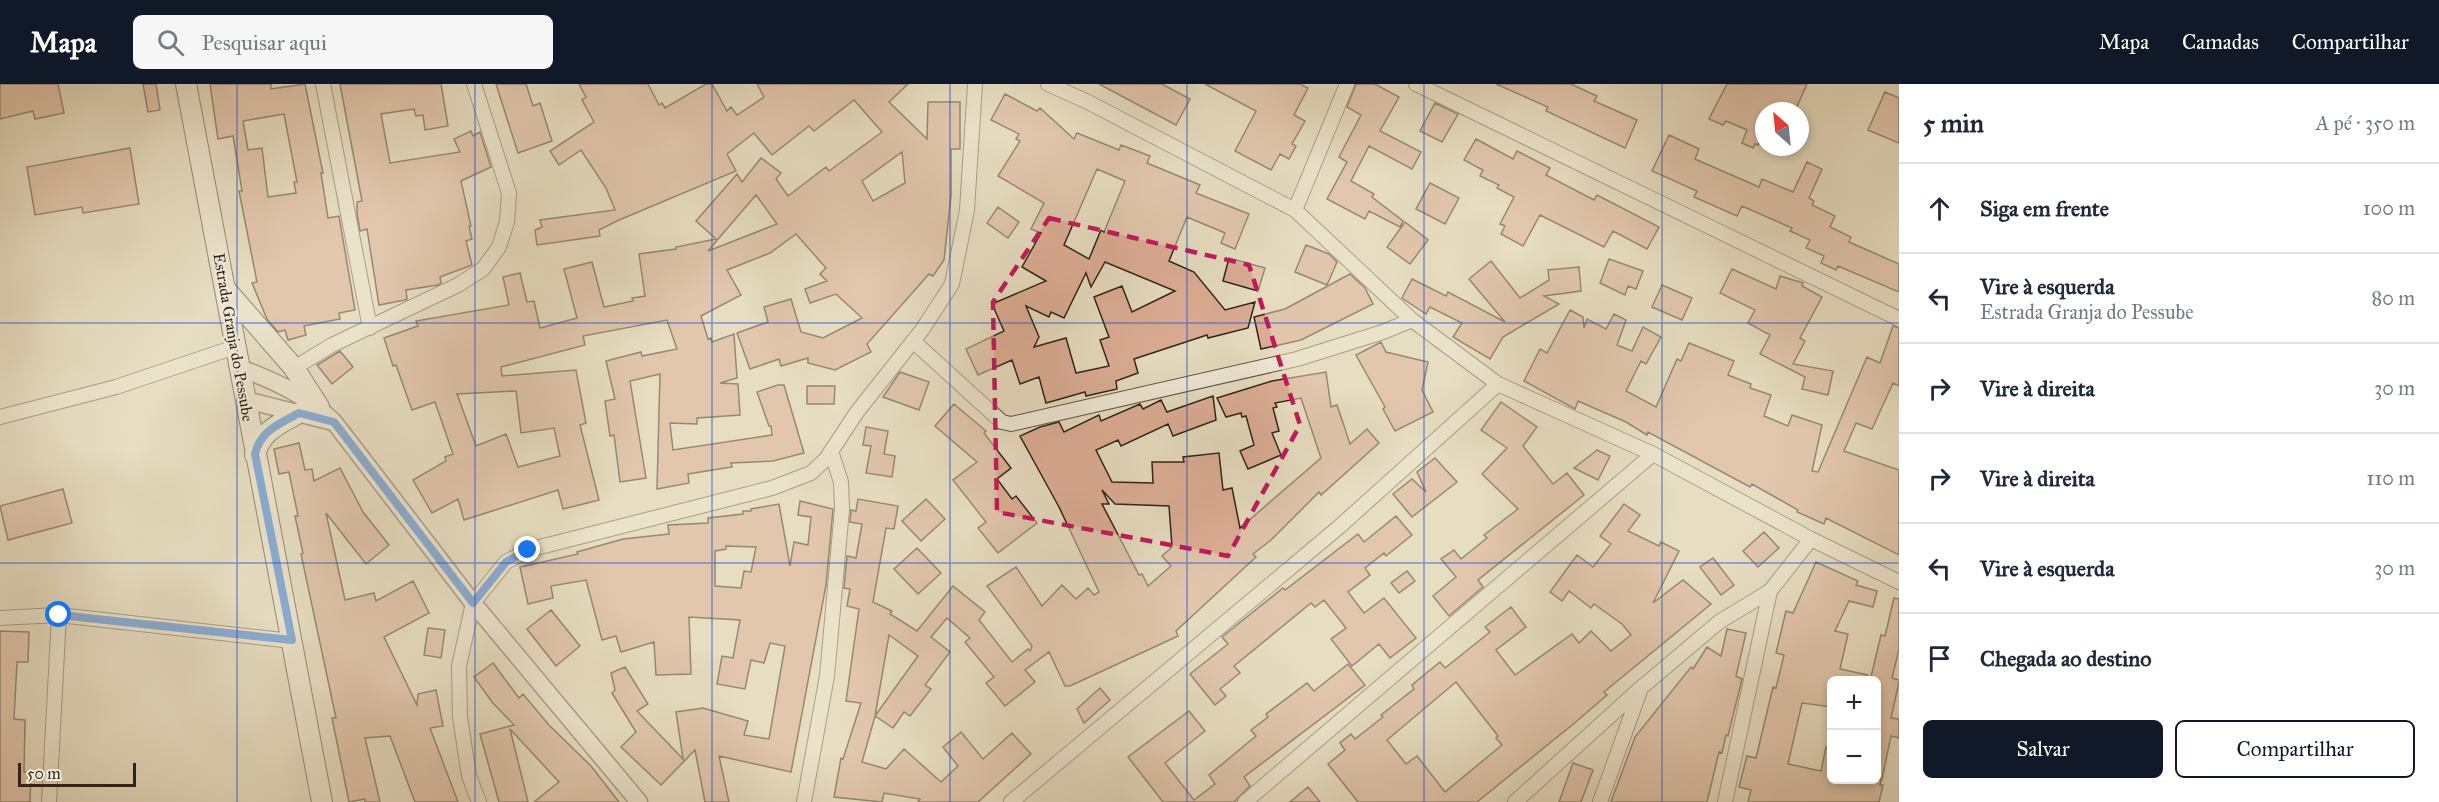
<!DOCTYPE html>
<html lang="pt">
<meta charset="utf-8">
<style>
:root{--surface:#fff;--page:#f6f6f7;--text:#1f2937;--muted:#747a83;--line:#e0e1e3;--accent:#111827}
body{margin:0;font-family:"IM FELL Great Primer",serif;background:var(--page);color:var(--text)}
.controls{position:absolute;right:18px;bottom:18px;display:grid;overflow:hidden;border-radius:9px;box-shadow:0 3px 9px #0003}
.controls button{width:54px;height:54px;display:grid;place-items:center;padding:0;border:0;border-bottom:2px solid var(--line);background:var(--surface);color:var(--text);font:30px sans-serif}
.compass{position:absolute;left:1755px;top:18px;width:54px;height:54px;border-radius:50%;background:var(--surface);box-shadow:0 3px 9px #0003;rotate:333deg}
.scale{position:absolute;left:18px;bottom:15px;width:118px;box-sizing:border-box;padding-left:6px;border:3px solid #332419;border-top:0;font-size:16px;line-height:21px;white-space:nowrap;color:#332419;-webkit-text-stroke:4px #efe9d7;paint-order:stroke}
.stop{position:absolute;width:18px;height:18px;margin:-14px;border:4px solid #1a73e8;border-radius:50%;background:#fff}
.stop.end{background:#1a73e8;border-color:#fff;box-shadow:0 2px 6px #0008}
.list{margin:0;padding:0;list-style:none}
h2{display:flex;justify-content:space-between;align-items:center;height:78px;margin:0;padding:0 24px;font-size:26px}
h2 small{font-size:20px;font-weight:400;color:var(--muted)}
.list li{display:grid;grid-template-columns:39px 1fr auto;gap:18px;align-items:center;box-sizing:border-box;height:90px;padding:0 24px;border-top:2px solid var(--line)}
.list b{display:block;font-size:22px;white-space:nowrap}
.list p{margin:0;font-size:20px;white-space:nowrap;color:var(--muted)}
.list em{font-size:20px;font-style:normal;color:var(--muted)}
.actions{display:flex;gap:12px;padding:18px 24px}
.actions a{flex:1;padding:14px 0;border:2px solid var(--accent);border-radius:9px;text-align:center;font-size:21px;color:var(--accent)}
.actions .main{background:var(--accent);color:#fff}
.icon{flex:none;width:33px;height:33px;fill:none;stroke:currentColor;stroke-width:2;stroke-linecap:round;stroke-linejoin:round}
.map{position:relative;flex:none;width:1899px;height:718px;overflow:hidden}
header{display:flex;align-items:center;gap:36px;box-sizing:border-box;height:84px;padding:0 30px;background:var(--accent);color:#fff}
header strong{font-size:28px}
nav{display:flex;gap:33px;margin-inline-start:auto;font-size:21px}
.search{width:420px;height:54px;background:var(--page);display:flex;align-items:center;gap:15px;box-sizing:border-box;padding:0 21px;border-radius:9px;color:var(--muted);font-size:22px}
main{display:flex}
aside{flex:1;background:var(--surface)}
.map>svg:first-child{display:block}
.building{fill:#dcad95;stroke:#332419;stroke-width:1.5;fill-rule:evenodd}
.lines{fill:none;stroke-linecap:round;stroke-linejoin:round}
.minor-casing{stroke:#605243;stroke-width:16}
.tertiary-casing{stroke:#605243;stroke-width:19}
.secondary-casing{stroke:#332419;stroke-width:22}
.minor{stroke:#efe9d7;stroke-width:14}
.tertiary{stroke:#efe9d7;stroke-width:16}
.secondary{stroke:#efe9d7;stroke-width:20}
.route{stroke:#1a73e8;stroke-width:8}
.marked{fill:none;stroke:#c2185b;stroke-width:4.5;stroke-dasharray:12 8;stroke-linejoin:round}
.grid{fill:none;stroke:#1d4ed8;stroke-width:1.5;stroke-opacity:0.55}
.labels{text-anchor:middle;stroke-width:4.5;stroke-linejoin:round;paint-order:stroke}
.street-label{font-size:16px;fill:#332419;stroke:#efe9d7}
</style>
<header>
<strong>Mapa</strong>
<div class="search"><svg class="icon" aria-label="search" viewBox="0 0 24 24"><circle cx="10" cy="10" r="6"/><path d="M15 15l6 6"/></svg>Pesquisar aqui</div>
<nav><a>Mapa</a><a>Camadas</a><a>Compartilhar</a></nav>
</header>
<main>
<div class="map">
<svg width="1899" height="718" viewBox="0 0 1899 718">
<rect width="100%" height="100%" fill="#e7ddc1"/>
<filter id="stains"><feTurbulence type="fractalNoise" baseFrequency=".00333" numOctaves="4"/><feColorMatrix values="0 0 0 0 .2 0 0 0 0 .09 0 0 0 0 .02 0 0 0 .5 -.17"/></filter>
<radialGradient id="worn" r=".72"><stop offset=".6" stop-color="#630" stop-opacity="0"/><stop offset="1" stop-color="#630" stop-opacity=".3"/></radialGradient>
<path class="building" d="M0 0H58L64 29 35 35 33 27 0 35Z
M143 0H156L160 26 148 28Z
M210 0H271V5L305 0 323 89H321L328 134 339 132 355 226 339 229 340 235 304 242 306 251 288 256 285 246 278 248 267 235 252 199 257 198 239 107H242L233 52 218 55ZM284 30 297 98H294L296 109 268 113 262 64 248 66 243 37Z
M340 0H441L448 42 425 46 423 31 416 32 414 25 381 30 390 79 460 68 454 55 471 47 473 52 480 48 491 83 461 97 471 142H469L472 155 466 157 472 181 440 193 441 199 438 201 406 206 407 215 405 216 379 221 367 145 360 147 357 129V118L362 117Z
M496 0H526L533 22 540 19 552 57 518 69Z
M579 0H648L659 21 662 19 665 24 706 0H712L727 27 731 23 737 31 764 13 757 0H908L889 18 927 55 928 18H960V65H951V112L944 176 933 192 929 190 867 260 871 268 835 286 808 279V274L781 282 779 275 750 285 737 249 768 238 764 223 791 215 801 248 823 254 862 234 836 210 810 219 805 205 827 197 820 190 826 184 796 150 770 169 727 186 741 211 701 232 708 255 711 254 712 258 734 250 737 294 720 299 738 300 740 331 697 334V340L670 339 673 366 772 351 771 342H769L757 308 778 301H784L804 369 773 377 731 379 732 383 688 390 689 399 657 405 660 290 630 297 646 394 620 398 614 351 610 352 605 317 615 315 606 277 641 268 642 272 677 265 667 236 583 252 585 261 501 283 502 292 576 286 586 339 580 341 599 416 563 425 558 406 464 436 458 415 432 429 413 396 446 377 445 373 453 370 435 318 412 326 396 281 393 282 384 254 418 242 416 237 509 221 503 193 520 189 527 218 534 217 540 244 577 234 564 185 592 178 604 223 633 217 632 214 645 212 639 170 676 165V163L716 155 696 137 737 90 742 98 761 74 781 89 776 95 788 112 826 83 829 87 882 48 854 16 814 47 809 42 772 71 754 49 727 70 736 87 619 136 599 146 600 152 537 161 535 146 542 143 540 136 615 126 606 104 581 66 559 81 550 67 594 38 582 16 586 13ZM902 68 905 99 873 117 862 97ZM756 111 777 140 708 167 719 154ZM516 307 521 349 554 344 560 372 518 383 506 350 476 362 457 310Z
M1099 0H1162L1190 15 1176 41Z
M1205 0H1300L1308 4 1294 31 1305 37 1292 60 1296 62 1289 75 1280 70 1271 86 1235 67 1256 27Z
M1356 0H1375L1399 13 1380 47 1421 68 1412 85 1369 62 1351 97 1374 110 1372 113 1403 137 1400 143 1369 127 1365 135 1327 115 1347 78 1339 73 1361 31 1347 23Z
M1496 0H1571L1597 12 1594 17 1637 36 1625 64 1546 27 1548 23Z
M1727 0H1807L1795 27H1764V48L1758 61 1755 60 1753 64 1742 59 1747 46 1726 37 1723 41 1709 35Z
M1885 8 1899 14V59L1868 46Z
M1005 10 1037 27 1040 24 1074 55 1077 49 1119 66 1121 61 1150 72 1147 79 1200 101 1196 109 1249 130 1235 165 1221 159 1225 149 1187 133 1169 177 1194 188 1225 226 1255 218 1248 244 1208 254 1207 251 1134 275 1138 289 1116 297 1117 305 1086 312 1085 308 1046 319 1039 293 1020 300 1012 276 978 291 966 265 1004 247 992 220 1046 197 1022 183 1041 149 1031 145 1044 119 998 92 1020 57 1016 55 1019 50 991 36ZM1097 85 1125 97 1104 148 1101 146 1089 175 1064 161ZM1105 178 1175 207 1132 228 1122 202 1094 213 1109 253 1100 256 1109 282 1076 289 1066 254 1034 263 1039 253 1026 222 1049 233 1051 228 1064 234 1086 189 1091 203Z
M1435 19 1458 30 1442 58 1420 47Z
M1669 51 1699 65 1695 75 1759 103 1762 95 1793 108 1807 78 1822 85 1809 114 1814 117 1812 121 1835 132 1830 143 1851 153 1849 158 1899 180V208L1838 182 1836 186 1821 179 1824 172 1806 164 1810 156 1790 147 1792 144 1742 122 1737 132 1694 113 1697 107 1652 87Z
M1476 55 1513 75 1517 67 1550 84 1546 91 1594 116 1597 111 1659 143 1647 165 1613 147 1604 163 1540 131 1523 162 1501 150 1505 142 1500 140 1514 113 1497 104 1499 101 1480 92 1483 86 1464 76Z
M130 64 139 120 83 129 82 123 35 131 27 83Z
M1430 99 1459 114 1445 140 1416 125Z
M998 123 1019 138 1008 154 987 139Z
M1405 138 1428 156 1410 180 1387 163Z
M1306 161 1329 170 1337 178 1327 201 1295 188Z
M1229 174 1265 184 1258 207 1223 197Z
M1609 175 1643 187 1636 205 1628 202 1625 211 1600 199Z
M1491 177 1520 214 1549 196 1548 186 1579 183 1581 207 1544 212 1559 220 1503 253 1490 275 1453 253 1462 239 1430 223 1426 230 1402 214 1412 195 1446 212 1448 208 1505 238 1469 195Z
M1732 185 1776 205 1780 192 1803 199 1802 202 1822 213 1800 254 1805 257 1793 280 1833 287 1828 311 1802 305 1805 293 1760 270 1770 251 1748 239 1755 226 1720 209Z
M1350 190 1365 204 1373 220 1301 256 1261 265 1254 233 1285 225Z
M1662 201 1692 214 1682 236 1652 223Z
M1570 226 1583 233 1584 244 1587 235 1606 245 1614 230 1626 236 1617 261 1632 267 1643 243 1661 253 1646 280 1641 277 1626 307 1656 323 1677 275 1681 277 1689 259 1734 277 1728 291 1751 300 1750 304 1771 311 1764 332 1788 342 1792 331 1822 341 1812 387 1818 388 1867 273 1880 279 1893 242 1899 244V302L1893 299 1872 345 1856 339 1844 367 1899 386V471L1826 434 1824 440 1797 428 1798 426 1752 400 1750 403 1648 348 1647 351 1626 338 1578 317 1575 325 1524 297 1540 265 1547 269Z
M1381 258 1386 268 1428 278 1422 306 1433 328 1395 347 1383 325 1385 323 1356 271Z
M340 267 353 283 332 300 317 281Z
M900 288 929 298 919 326 883 313Z
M1326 288 1331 323 1337 321 1350 360 1367 345 1379 359 1321 411 1319 408 1271 456 1253 470 1256 473 1176 547 1178 552 1070 602H1065L1049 568 1025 586 1035 598 1005 622 986 599 994 593 965 558 970 554 947 534 931 553 950 568 925 601 931 605 910 632 904 628 893 644 875 632 862 678 886 685 904 665 941 698 958 682 943 663 961 648 983 675 1012 649 1031 670 978 718H918L920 715 884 709 882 718 834 713 841 674 843 675 861 619 846 617 859 525 847 522 850 505 844 504 847 472 856 474 862 440 850 438 851 426 856 427 858 415 898 422 894 445 886 444 873 518 892 527 890 530 917 547 953 502 985 528 979 536 1012 578 1028 565 1030 567 1032 562 987 502 1016 483 1042 522 1062 501 1076 515 1088 504 1094 511 1099 508 1059 423 1020 352 1040 343 1059 338 1064 348 1099 331 1101 337 1140 320 1143 325 1161 316 1167 328 1213 312 1216 336 1173 352 1168 340 1121 362 1118 356 1096 366 1112 398 1153 399 1152 378H1184L1183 373 1219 369 1223 406 1232 404 1240 444 1321 374 1301 314 1275 319 1277 323 1273 324 1279 347 1272 349 1281 371 1248 385 1240 367 1254 361 1246 332 1242 333 1241 329 1226 333 1217 314 1272 297ZM1102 406 1115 420 1169 422 1172 463 1162 472 1171 482 1148 502 1142 490 1139 491 1102 420H1109ZM889 551 918 572 875 632Z
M807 302H835L834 320H807Z
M1501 318 1537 343 1523 362 1553 400 1567 389 1584 411 1478 496 1483 503 1449 532 1433 512 1456 493 1441 475 1454 466 1461 475 1487 454 1484 451 1518 425 1482 390 1507 364 1481 346Z
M954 320 986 347 984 349 1011 384 997 395 1012 415 1016 412 1037 439 998 469 978 444 986 438 953 396 977 378 935 342Z
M866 343 888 347 884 370 895 372 892 393 866 389 871 362 863 361Z
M299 359 305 386 312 385 314 397 340 384 363 428 389 461 366 480 326 429 345 516 374 509 376 517 413 497 429 529 384 553 417 621 418 610 436 606 443 642 430 644 458 718H415L390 652 365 654 380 718H365V715L349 718 332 634H336L301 470 303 469 295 432H298L289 388 279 390 274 365Z
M1597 366 1610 372 1598 396 1574 384Z
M1435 374 1457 398 1412 433 1393 410 1412 395 1426 408 1417 388Z
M63 405 72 439 8 456 0 422Z
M926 415 945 435 921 457 902 437Z
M800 417 833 425 826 501 791 688 719 672 729 718H705L695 666 661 701 621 663 636 648 612 609 615 606 611 589 625 583 648 620 637 627 683 675 676 628 703 624 748 637 744 651 769 655 785 562 770 559 764 579 751 576 745 605 717 600 722 572 733 574 740 536 689 533 691 590 656 591 654 558 621 568 616 552 602 556 586 496 551 502 553 514 528 520 520 483 578 470 577 468 623 455 669 450 668 441 708 439V434L743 430V427H751V425L779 420 790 482 794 458 808 461 811 433 798 431ZM726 462 756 463 751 488 744 487 741 504 715 502V467L726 465Z
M1624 420 1640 431 1628 447 1659 462 1661 458 1679 467 1653 519 1683 496 1711 520 1604 608 1607 611 1577 637 1477 718H1358L1328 680 1345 666 1340 659 1351 650 1355 655 1383 633 1381 631 1414 605 1412 601 1440 578 1445 584 1490 548 1485 543 1511 523 1526 543 1496 566 1515 591 1572 550 1579 559 1591 547 1611 567 1631 551 1622 540 1594 520 1591 524 1569 507 1562 517 1550 508 1577 471 1593 483 1611 460 1600 452ZM1456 598 1498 652 1496 654 1502 661 1445 708 1417 672 1406 680 1387 656Z
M1396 432 1412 451 1386 472 1384 469 1365 484 1370 491 1348 508 1364 529 1384 514 1416 554 1390 574 1379 560 1352 582 1331 555 1346 544 1324 516 1315 523 1311 519 1234 582 1240 589 1220 605 1226 612 1215 621 1190 590 1228 560 1222 553 1283 504 1285 506 1358 450 1364 458Z
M1764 448 1779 464 1758 483 1743 467Z
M917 464 941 489 918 510 894 485Z
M1713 474 1734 501 1721 511 1700 483Z
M1816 478 1858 497 1856 501 1877 507 1873 523 1849 517 1835 547 1848 550 1840 585 1868 591V597H1832V623L1802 619 1788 680 1821 687 1826 663H1832V696H1881L1880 701H1883L1879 718H1748L1751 706 1739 703 1747 672 1756 674 1773 603 1776 604 1784 571 1776 569 1786 527 1793 529Z
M1407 487 1415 497 1399 509 1391 499Z
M1894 514 1899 515V565L1892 594 1899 596V598L1891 634 1899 635V654L1891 652 1882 695 1876 694V597H1870L1881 551 1885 552Z
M551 526 580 562 556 582 527 545Z
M428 544 445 546 441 574 424 571Z
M1727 545 1746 549 1736 592 1742 595 1728 652 1726 651 1722 669 1719 668 1707 718H1611L1635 653 1691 583 1693 585 1707 563 1721 572Z
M0 547 29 548 28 578H17L14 635 25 636 24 688H31L30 718H0Z
M493 579 519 614 523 610 549 641 591 682 619 718H534L559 698 510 645 528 718H499L480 650 514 641 492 618 474 593Z
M1348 580 1365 601 1244 693 1250 702 1234 718H1163L1128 673 1189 627 1205 647 1165 679 1194 716 1215 700 1209 691 1256 652 1251 646 1268 633 1266 630 1307 599 1314 607Z
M1100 604 1110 616 1084 639 1077 625Z
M1573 679 1593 686 1581 718H1559Z
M1308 703 1320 718H1290Z"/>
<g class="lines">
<g class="minor-casing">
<path id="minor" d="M323 0 370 244
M1048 0 1088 18 1295 126 1412 236 1498 300 1653 370 1811 455 1899 498
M1416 0 1899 235
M1295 126 1347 0
M913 257 1002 338 1011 340 1297 275 1383 248 1412 236
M294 284 332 261 458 201 483 185 499 163 507 138 509 109 474 0
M0 333 116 303 235 263
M0 534 59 531 292 557
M49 718 59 531
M479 718 469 692 460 633 459 582 473 519 506 478 528 466 772 404 811 389 826 375 857 328 922 246 952 200 967 126 975 0
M804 718 827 592 842 425 841 398 831 367
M1011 718 1339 443 1498 300
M1245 718 1653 370
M1515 718 1642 603 1719 538 1770 507 1811 455
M1600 718 1641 604
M1725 718 1770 507"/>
</g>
<g class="tertiary-casing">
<path id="tertiary" d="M240 284C275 297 308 312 334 338L473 519 639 718
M246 316 333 338"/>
</g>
<g class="secondary-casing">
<path id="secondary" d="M186 0 322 718
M227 207 294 284 319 323
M255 371C261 347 279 340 299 329"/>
</g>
<use href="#minor" class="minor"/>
<use href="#tertiary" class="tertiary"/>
<use href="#secondary" class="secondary"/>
</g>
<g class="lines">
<path class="route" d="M59 531 292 556 255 370C260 347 279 340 299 329L334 338 473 519 506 478 528 466"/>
</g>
<path d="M0 0H1899V718H0ZM1049 134 1249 181 1300 341 1228 472 997 428 993 218Z" fill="#e7ddc1" fill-opacity=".55" fill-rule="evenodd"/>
<path class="marked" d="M1049 134 1249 181 1300 341 1228 472 997 428 993 218Z"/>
<path class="grid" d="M237 0V718M475 0V718M712 0V718M950 0V718M1187 0V718M1424 0V718M1662 0V718M0 239H1899M0 479H1899"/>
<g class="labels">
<g class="street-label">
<text transform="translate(234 253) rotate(80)" y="6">Estrada Granja do Pessube</text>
</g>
</g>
<rect width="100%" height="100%" filter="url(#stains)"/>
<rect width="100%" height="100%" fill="url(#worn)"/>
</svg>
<div class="controls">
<button>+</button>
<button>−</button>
</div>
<svg class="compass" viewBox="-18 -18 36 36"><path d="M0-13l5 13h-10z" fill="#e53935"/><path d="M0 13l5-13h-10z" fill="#747a83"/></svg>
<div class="scale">50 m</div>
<div class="stop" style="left:59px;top:531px"></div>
<div class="stop end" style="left:528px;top:466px"></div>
</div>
<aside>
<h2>5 min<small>A pé · 350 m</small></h2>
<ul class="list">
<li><svg class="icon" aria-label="ahead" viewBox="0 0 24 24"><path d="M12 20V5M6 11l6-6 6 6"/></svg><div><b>Siga em frente</b></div><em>100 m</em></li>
<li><svg class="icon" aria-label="left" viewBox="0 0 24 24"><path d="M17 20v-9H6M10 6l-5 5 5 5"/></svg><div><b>Vire à esquerda</b><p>Estrada Granja do Pessube</p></div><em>80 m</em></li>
<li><svg class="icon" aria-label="right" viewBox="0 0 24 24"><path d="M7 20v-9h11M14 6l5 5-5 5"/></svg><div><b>Vire à direita</b></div><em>30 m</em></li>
<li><svg class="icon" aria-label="right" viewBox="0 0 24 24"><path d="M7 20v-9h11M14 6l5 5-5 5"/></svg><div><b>Vire à direita</b></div><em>110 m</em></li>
<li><svg class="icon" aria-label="left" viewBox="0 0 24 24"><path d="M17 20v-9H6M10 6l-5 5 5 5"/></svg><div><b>Vire à esquerda</b></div><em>30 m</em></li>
<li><svg class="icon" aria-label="arrive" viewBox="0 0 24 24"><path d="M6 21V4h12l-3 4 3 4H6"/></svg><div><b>Chegada ao destino</b></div></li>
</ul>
<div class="actions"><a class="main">Salvar</a><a>Compartilhar</a></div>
</aside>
</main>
